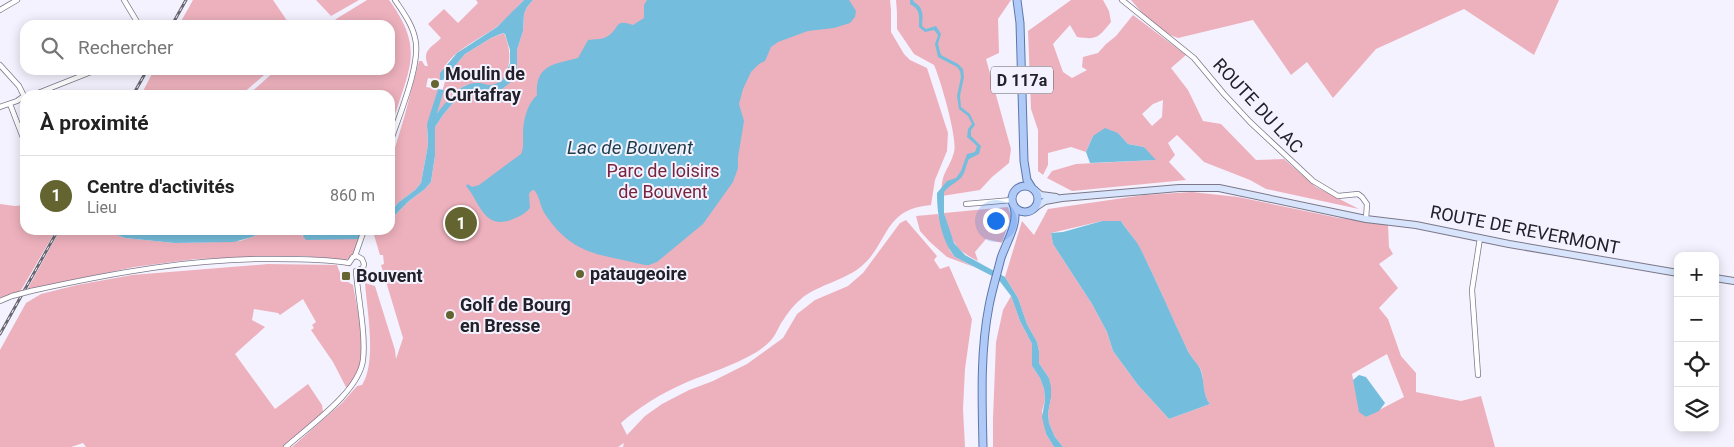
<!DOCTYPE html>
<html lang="fr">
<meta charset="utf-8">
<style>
:root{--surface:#fff;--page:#f2f2f2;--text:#222;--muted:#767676;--line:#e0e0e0;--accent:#646431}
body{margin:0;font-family:Roboto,sans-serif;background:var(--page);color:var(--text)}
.controls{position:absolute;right:15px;bottom:15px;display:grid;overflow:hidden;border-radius:10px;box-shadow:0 2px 12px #0003}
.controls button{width:45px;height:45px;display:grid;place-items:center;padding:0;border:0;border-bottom:1px solid var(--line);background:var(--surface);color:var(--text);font:25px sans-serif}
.you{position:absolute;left:995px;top:220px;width:18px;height:18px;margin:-12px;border:4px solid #fff;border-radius:50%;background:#1a73e8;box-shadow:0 0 0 8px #1a73e833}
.badge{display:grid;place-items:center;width:32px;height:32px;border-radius:50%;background:var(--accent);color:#fff;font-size:16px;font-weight:700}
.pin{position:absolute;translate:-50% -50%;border:2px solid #fff;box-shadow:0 1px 5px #0006}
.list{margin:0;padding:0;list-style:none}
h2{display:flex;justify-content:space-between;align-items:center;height:65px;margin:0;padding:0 20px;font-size:21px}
h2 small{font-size:16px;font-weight:400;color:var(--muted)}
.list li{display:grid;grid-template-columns:32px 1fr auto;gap:15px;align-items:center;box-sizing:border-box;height:80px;padding:0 20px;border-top:1px solid var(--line)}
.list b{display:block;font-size:19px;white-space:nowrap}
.list p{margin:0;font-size:16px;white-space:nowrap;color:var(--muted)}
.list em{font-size:16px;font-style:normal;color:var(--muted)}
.icon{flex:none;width:28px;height:28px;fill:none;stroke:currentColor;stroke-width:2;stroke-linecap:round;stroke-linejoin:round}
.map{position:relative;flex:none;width:1734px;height:447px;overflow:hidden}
.search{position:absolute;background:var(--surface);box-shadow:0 2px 12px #0003;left:20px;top:20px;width:375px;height:55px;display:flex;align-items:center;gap:12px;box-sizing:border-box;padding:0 18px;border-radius:15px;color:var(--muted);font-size:19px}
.panel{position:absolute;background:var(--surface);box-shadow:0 2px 12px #0003;left:20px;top:90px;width:375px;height:145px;border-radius:15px}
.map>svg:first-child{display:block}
.green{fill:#edb1bd;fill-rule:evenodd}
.water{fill:#75bddc}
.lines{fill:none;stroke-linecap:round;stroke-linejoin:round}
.street-casing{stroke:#7c788a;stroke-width:6}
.secondary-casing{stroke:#7c788a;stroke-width:8}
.primary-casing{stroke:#5c77ac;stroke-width:9}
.street{stroke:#fff;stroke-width:4.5}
.secondary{stroke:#d7e4fb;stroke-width:6}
.primary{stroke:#b0caf8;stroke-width:7}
.rail-casing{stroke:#686670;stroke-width:3}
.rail{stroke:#f4f2fe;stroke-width:1;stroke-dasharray:4;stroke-linecap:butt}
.street-bridge-casing{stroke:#7c788a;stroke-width:6;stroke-linecap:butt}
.street-bridge{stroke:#fff;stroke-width:4.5}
.poi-dot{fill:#646431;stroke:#f4f2fe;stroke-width:2}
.labels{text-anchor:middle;stroke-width:4;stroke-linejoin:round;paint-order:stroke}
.shield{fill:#f4f2fe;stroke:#615f68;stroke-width:1}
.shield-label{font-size:16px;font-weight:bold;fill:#222028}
.poi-label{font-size:18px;font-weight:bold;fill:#222028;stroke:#f4f2fe;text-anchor:start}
.street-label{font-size:18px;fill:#222028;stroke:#f4f2fe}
.park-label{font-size:18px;fill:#75253e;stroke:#f4f2fe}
.water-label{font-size:19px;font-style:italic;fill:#1c3d4b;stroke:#f4f2fe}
</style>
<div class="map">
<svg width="1734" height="447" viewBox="0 0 1734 447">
<rect width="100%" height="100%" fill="#f4f2fe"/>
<path class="green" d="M193 0H273L290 25H179Z
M316 0H359L331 16Z
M367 0H389C424 48 410 66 394 118L390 117V95H248L276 70H390V25H331L336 19Z
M476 0H524C516 8 508 18 499 25 482 39 442 54 440 80L428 78 426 87 438 89 427 130 428 145 421 183 415 190 399 202 390 212V164L404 118 419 61H422L425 66H428C422 50 430 49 441 38L428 24 444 9 458 23 478 3Z
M533 0H890L891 10V32L904 54 910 60 927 68 948 133 947 151 935 180 931 205C881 209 890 245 858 269 843 280 814 287 801 299 795 304 788 312 784 319 779 325 777 333 772 339 768 344 760 350 755 353 733 366 708 373 685 383 662 393 639 407 621 423L627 435 645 416 662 404 689 390 713 381 747 364 783 338 797 314 815 300 848 286 863 273 900 223 906 220 937 256 934 260 940 269 949 266 972 319 965 369 963 409 965 447H623L624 443 618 447H292L342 403 357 386 362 385C377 362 367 311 365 283L375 286 395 350 396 359 403 338 381 265 384 264 383 255H380L374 235 383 230H390V220L409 201 425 189 431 182 435 156V127L443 115 452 104 469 91 498 92 517 73V50L523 31 524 14 527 7Z
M896 0H1011L998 19 999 53 986 59 1011 149 1009 163 992 177 980 190 942 196C940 172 949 171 954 152 958 139 940 78 934 65L914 54 897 29V13Z
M1071 0H1103L1109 11 1111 22C1098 38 1097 40 1077 37L1070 25 1053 44 1063 72 1072 78 1087 70 1082 67 1083 57 1098 53 1106 44 1116 36 1133 15 1186 55 1171 68 1188 90 1203 121 1221 124 1256 160 1284 159 1316 187 1359 209 1266 189 1250 180 1204 162 1177 135 1168 143 1175 155 1169 162 1186 180 1072 191 1047 178 1052 171 1076 164 1155 160 1144 147 1128 144 1118 133 1093 136 1086 152 1071 147 1048 153V165L1043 175 1038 171V130L1031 109 1028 31ZM1163 100 1162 117 1152 126 1142 114 1153 104Z
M1131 0H1559L1534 55 1464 9 1376 49 1333 98 1307 62 1291 75 1253 20 1178 38C1159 32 1144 15 1131 0Z
M504 33C511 49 512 65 502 81 499 83 495 85 491 86 481 87 476 81 464 86 453 92 447 108 436 113L446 78 452 69 465 54 491 38Z
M154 70H270L241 95H141Z
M1192 192 1238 197 1339 218 1388 224 1389 247 1393 254 1379 264 1398 288 1379 308 1388 319 1401 356 1416 373V392L1461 401 1481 396 1495 447H1063L1055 437 1049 423 1048 413 1051 398 1049 378 1039 363V351L1037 342 1027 324 1018 298 1005 277 1022 221 1034 235 1048 209 1144 195ZM1102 221H1121C1127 231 1135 238 1140 249 1158 282 1171 318 1188 351 1191 358 1198 364 1201 370 1205 381 1201 393 1210 404L1169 419 1138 385 1113 351 1107 332 1092 304 1053 244 1051 233ZM1387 354 1404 397 1366 417 1358 403 1352 374Z
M0 204 15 206 25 205V230H56L20 292 0 299Z
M1008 207 1011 216 1002 243 986 239 975 252 978 261C953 249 951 239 944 213Z
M938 214 950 251 955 257 974 267 947 257 930 242 920 231 916 216Z
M60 230H110L117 235 125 238 175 243 222 242 240 241 252 237 266 230H299L302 236 360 239 354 255 346 260 302 256 196 259 134 267 27 290Z
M135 230H251L236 235 211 233 187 235Z
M268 264 337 265C340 274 343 280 353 285 357 309 368 350 358 373 355 379 351 384 347 389L333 362 311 330 314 328 312 325 316 322 303 299 280 315 278 313 254 309 252 320 265 327 235 354 275 409 308 384 322 405 323 412 283 447H86L83 443 71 447H0V350L26 303 41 294 77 285 132 275Z
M1011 296 1020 321 1032 344V366L1040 378 1044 389 1045 400 1042 411 1046 434 1054 447H993V419L996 342 1003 310Z"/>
<path class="water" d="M524 0H533L527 7 524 14 523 31 517 50V73L511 82 498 92 469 91 452 104 443 115 435 127V156L431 182 425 189 409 201 390 220V212L399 202 415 190 421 183 428 145 427 124 438 89 444 90 437 113C448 101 457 85 475 83 488 82 486 89 502 81L510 63V50L505 34 503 33 491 38 465 54 443 80H440V73L457 53 497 27Z
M647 0H849L856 11 855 17 850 23 834 28 808 31 778 42 771 47 765 61 759 64 751 72 743 89 739 104 744 121 738 157V168L733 182 703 224 657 262 649 265H645C600 254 573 256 545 214 540 207 540 196 534 190L531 191 529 194 530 208C525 214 518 217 511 220 483 230 479 200 466 186L468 184 472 187 479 185 521 154C524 148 523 141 523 134 523 121 527 104 537 95 535 65 554 64 578 58L588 40C594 39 602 40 608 36 620 28 614 18 633 25L644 18V5Z
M910 0H913L914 2C924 8 923 15 922 26L926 29 936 26 941 34 938 44 941 55 958 64 963 69 964 77 960 96 961 107 970 114 975 125 971 130V136L981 146 979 154 969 159C966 164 966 170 963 175 959 182 950 184 944 192V213L954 243 965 255 1005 277 1018 298 1027 324 1037 342 1039 351V363L1049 378 1051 387V398L1048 413 1049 423 1055 437 1063 447H1054L1046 434 1042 417 1045 400 1044 389 1040 378 1032 366V344L1020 321 1011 296 998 279 955 257C941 240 937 214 937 193L947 181 956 178 961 171 967 154 975 152 977 146 967 137 968 129 972 124 968 116 959 109 957 96 961 77 960 71 957 67 938 57 935 44 938 35 934 30 925 32 919 27C919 16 921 10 910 4Z
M1105 128 1118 133 1128 144 1144 147 1156 160 1090 163 1086 152 1093 136Z
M1102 221H1121C1126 230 1135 238 1140 248 1157 281 1171 316 1187 349 1190 357 1199 364 1201 371 1205 383 1202 394 1210 404L1169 419 1138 385 1113 351 1107 332 1092 304 1053 244 1051 233 1063 232Z
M110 230H135L187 235 211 233 236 235 251 230H266L252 237 234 242 175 243 125 238 117 235Z
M299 230H309L316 233 362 230 360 239 306 240Z
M1359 375 1366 377 1385 403 1379 411 1366 417 1359 412 1353 380Z"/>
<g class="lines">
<g class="street-casing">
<path id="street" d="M124 0 139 25
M1122 0 1194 58 1224 94 1250 122 1313 181 1338 196 1358 194 1362 197 1367 204 1366 219
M0 10 17 0
M0 65 19 86 24 96 17 101 0 107
M33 95 96 70
M10 104 25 143
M390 143C398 118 422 63 415 38 412 24 403 12 395 0
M966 204 1012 200
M355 256 364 230
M349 263 353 257 357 256 362 259 364 264 363 268 356 271
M31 291C113 273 193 258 276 259 300 259 325 259 349 263
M0 301 12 296
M1478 375 1472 290 1480 238
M286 447C309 426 359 392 363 360 366 333 358 299 356 271"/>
</g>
<g class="secondary-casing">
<path id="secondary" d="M1036 191 1041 195 1056 197
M1036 207 1045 201 1062 198 1179 188H1219L1366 219 1416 225 1509 244 1678 273
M1715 278 1734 281"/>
</g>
<g class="primary-casing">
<path id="primary" d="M1017 0 1020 23 1024 161 1027 180 1032 188
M1012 199a13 13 0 1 1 26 0a13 13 0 1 1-26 0Z
M983 447C982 400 980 352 989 306 992 290 997 274 1001 258 1006 243 1019 223 1014 207"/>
</g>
<use href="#street" class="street"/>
<use href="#secondary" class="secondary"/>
<use href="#primary" class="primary"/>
<g class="rail-casing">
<path id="rail" d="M172 25 186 0
M133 95 147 70
M0 334 58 230"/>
</g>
<use href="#rail" class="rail"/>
<g class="street-bridge-casing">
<path id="street-bridge" d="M12 296 31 291"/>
</g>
<use href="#street-bridge" class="street-bridge"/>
</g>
<g class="poi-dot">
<circle cx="435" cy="84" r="5"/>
<circle cx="580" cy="274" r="5"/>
<rect x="341" y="271" width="10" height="10" rx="2.5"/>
<circle cx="450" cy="315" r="5"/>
</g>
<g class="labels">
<rect class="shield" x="991" y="66.5" width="62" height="27" rx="4"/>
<g class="shield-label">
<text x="1022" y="86">D 117a</text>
</g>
<g class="poi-label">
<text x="445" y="80">Moulin de<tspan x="445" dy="21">Curtafray</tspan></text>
<text x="590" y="280">pataugeoire</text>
<text x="356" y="282">Bouvent</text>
<text x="460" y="311">Golf de Bourg<tspan x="460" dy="21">en Bresse</tspan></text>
</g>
<g class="street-label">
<text transform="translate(1258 106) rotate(47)" y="6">ROUTE DU LAC</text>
<text transform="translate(1525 230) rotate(11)" y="6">ROUTE DE REVERMONT</text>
</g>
<g class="park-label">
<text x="663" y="177">Parc de loisirs<tspan x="663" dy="21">de Bouvent</tspan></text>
</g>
<g class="water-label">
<text x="630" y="154">Lac de Bouvent</text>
</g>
</g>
</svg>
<div class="controls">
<button>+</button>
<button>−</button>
<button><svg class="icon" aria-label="locate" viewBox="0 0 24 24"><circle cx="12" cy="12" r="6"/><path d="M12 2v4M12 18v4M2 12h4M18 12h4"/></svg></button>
<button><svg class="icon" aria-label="layers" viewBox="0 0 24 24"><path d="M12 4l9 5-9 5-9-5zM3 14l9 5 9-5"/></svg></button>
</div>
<div class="you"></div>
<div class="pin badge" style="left:461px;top:223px">1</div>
<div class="search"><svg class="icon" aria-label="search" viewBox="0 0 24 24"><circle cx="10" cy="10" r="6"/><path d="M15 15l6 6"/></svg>Rechercher</div>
<section class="panel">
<h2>À proximité<small></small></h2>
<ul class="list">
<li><span class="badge">1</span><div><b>Centre d'activités</b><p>Lieu</p></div><em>860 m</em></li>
</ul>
</section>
</div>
